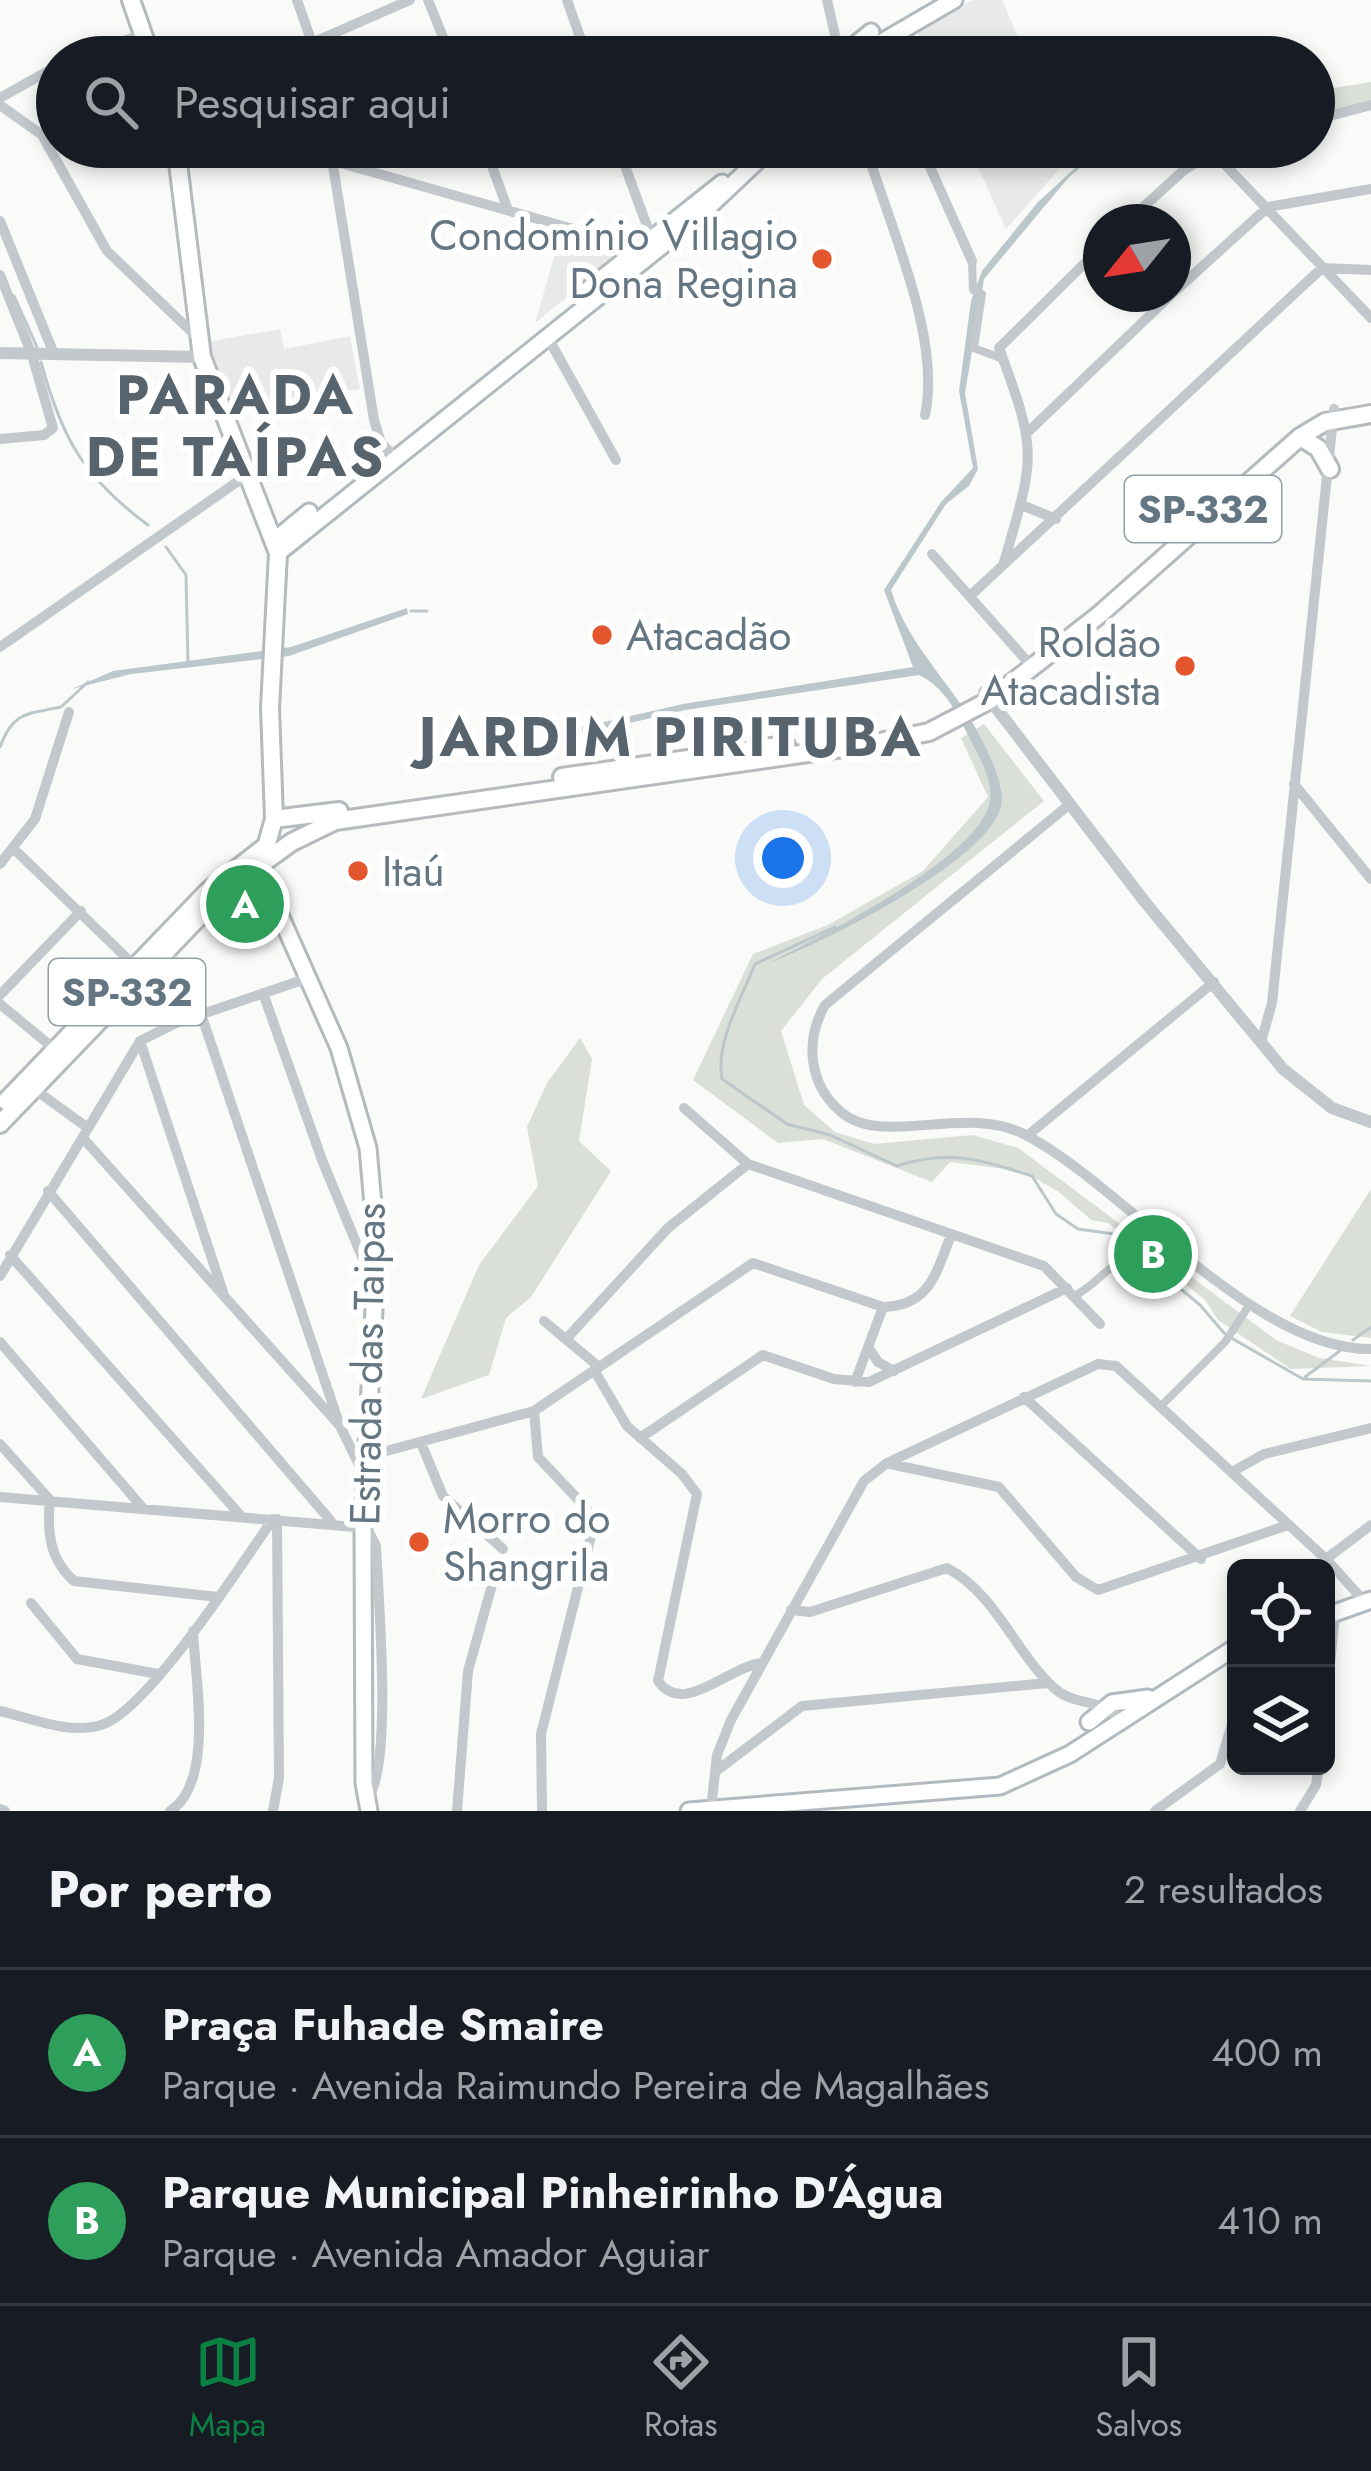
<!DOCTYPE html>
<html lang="pt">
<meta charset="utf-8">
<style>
:root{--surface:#171b24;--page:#20242c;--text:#f1f3f6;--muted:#9ea1a6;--line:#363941;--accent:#0b8043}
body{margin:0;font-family:Jost,sans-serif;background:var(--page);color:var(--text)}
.controls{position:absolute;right:36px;bottom:36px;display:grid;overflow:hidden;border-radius:18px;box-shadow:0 6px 18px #0003}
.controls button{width:108px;height:108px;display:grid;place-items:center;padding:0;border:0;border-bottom:3px solid var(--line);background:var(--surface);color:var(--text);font:60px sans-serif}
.compass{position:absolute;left:1083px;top:204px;width:108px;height:108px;border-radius:50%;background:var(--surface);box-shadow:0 6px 18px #0003;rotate:240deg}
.you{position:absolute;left:783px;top:858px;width:42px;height:42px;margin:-30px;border:9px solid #fff;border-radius:50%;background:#1a73e8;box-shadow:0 0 0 18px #1a73e833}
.badge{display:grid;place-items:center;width:78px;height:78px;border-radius:50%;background:var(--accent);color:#fff;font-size:39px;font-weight:700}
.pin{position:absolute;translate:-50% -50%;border:6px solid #fff;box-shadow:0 3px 12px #0006}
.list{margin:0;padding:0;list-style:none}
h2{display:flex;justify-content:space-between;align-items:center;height:156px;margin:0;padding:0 48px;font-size:51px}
h2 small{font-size:39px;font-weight:400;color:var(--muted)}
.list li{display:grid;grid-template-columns:78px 1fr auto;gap:36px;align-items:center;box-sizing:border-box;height:168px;padding:0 48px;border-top:3px solid var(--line)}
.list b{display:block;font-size:45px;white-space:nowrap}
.list p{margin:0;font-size:39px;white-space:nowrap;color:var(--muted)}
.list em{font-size:39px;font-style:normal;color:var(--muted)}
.icon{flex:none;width:66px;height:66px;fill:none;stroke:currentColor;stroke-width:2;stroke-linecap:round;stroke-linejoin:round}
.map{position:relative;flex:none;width:1371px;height:1811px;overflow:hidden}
.search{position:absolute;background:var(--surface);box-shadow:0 6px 18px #0003;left:36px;right:36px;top:36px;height:132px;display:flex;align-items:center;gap:30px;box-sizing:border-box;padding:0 42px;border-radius:66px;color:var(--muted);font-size:45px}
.sheet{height:492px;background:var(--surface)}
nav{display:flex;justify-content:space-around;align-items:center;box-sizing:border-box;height:168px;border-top:3px solid var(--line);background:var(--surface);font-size:33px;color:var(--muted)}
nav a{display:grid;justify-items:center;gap:6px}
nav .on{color:var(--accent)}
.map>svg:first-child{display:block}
.built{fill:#e8e9e9}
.green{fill:#dadfd7}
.water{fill:#bbc7cb}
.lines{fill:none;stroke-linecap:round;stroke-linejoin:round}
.stream{stroke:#bbc7cb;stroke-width:3}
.secondary-casing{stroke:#b3babf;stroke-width:21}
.primary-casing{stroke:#b5babe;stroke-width:22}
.pedestrian{stroke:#c3c8cc;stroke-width:8}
.minor{stroke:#c3c8cc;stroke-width:10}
.tertiary{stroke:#c3c8cc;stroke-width:12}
.secondary{stroke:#fff;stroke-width:15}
.primary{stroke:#fff;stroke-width:16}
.poi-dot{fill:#e4572e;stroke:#fff;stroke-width:4.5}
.labels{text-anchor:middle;stroke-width:12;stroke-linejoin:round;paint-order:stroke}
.shield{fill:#fff;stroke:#939fa8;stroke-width:3}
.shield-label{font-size:39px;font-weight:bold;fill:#657683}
.poi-label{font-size:42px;fill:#657683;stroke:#fff;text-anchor:start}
.street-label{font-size:42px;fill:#657683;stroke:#fff}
.district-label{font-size:54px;font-weight:bold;letter-spacing:3px;fill:#57646e;stroke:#fff}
</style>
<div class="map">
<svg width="1371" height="1811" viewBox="0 0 1371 1811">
<rect width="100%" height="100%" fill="#fafaf8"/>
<path class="built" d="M973 0H1002L1027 57H928L915 27Z
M969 147H1067L1071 156 1006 229Z
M562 230 624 251 535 323Z
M280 329 284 349 350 336 360 389 225 409 207 342Z"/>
<path class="green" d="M1371 82V102L1314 115V91Z
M984 724 1044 801 822 979 781 1031 804 1105 835 1132 874 1144 973 1135 1018 1148 1276 1340 1319 1358 1371 1366 1291 1369 1218 1320 1205 1300 1144 1250 1108 1223 1091 1220 1059 1192 1022 1171 950 1162 932 1182 823 1139 778 1143 693 1080 753 954 828 925 923 871 988 797 961 738Z
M252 883 267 912 223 930 213 917Z
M580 1038 592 1059 579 1141 611 1171 531 1297 506 1318 489 1375 421 1399 479 1265 538 1186 527 1127 547 1083Z
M1371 1189V1338L1322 1332 1290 1316Z"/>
<path class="water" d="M1098 147H1104L1069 177 984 279 965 393 978 469 969 486 946 504 891 590C910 651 959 689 985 746 993 763 1005 789 1001 807 986 862 821 944 769 963 817 938 984 856 990 800 993 780 979 757 970 739 958 715 945 687 919 675L685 710 579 735 541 732 544 726 578 728 683 704 913 667 884 590 941 502 973 468 959 391 971 301 982 271 1037 203Z
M407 608 408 614 289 656 131 674 72 689 113 671 291 647Z"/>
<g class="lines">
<path class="stream" d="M14 296 37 347
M41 362C62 439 84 478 148 525
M166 547 186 575 188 664
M411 611H427
M0 747C13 710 30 714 61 707L88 682
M835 927 755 964C742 997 715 1043 722 1079L787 1124 830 1135 897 1166C948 1149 982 1160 1032 1176L1056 1214 1078 1229 1114 1234 1200 1305 1225 1334
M1233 1339 1303 1379 1371 1381
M1353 1340 1371 1327
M1305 1377 1341 1350"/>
<g class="secondary-casing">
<path id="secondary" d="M840 57 871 32
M856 57 954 0
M586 291 722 183
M275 540 309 512
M278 553 699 216 772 147
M263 877 339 1048 368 1148 377 1250 363 1525 364 1783 369 1811
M1326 1616 1371 1600
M1089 1722 1112 1703 1148 1698
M689 1811 1000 1786 1070 1754 1236 1647"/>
</g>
<g class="primary-casing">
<path id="primary" d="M131 0 151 57
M176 147 202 357 278 553 270 708 274 819 264 854
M1300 437 1318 448 1330 469
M562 777 786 745
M274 819 339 811
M240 877 266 884
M6 1101 207 892 266 846
M0 1124 224 891 292 842 335 821 864 745 929 732 990 700 1099 615 1300 437 1325 422 1371 414"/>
</g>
<path class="pedestrian" d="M972 261 973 290 982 294 974 348 1003 359
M1074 1296C1097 1285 1106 1265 1130 1258
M1160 1407 1225 1342 1250 1304"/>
<path class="minor" d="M297 0 317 57
M428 0 451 57
M567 0 587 57
M827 0 840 57
M314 42 410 0
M77 57 144 34
M0 98 57 66
M0 105 42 135 107 251 198 338
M1314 120 1371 105
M284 147 640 248
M330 147 374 420 381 443 394 456
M485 147 508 210
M618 147 654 245
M866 147C888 223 942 337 925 415
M921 147 972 261
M1213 152 1371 318
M0 221 54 354
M1127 222 1184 170 1224 147
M0 275 32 355 53 428 44 435 0 439
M1173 293 1268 207 1371 189
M547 336 616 460
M1028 432 1172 294
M1024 506 1056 519
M932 554 1033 668
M1004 562C1035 456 1038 453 999 348L1101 247
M970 596 1322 268 1371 270
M0 647 247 475
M1294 784 1371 879
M1070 804 825 1005C805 1040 808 1084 841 1112 882 1148 965 1103 1026 1135 1126 1188 1254 1350 1371 1349
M15 850 135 966
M0 864 35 819 69 712
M165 946 201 1014 340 1426 365 1477
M263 993 322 1160 374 1286
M0 995 81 911
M0 1004 58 1052
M140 1041 224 1295
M1261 1042 1272 1003 1334 409
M34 1089 88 1128
M684 1108 748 1164 1044 1266 1100 1324
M1027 1136 1214 982
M83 1138 340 1426
M48 1191 331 1521
M10 1255 241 1516
M0 1276 140 1041 176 1023 308 978
M544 1321 599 1367
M568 1337 668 1228 748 1164
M0 1342 142 1507
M868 1347 878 1362 894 1371
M594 1370 627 1426 682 1474 697 1494 658 1681C683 1717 728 1667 761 1663
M855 1382 883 1307
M1024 1397 1201 1559
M534 1411 538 1457 587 1509 593 1528 541 1734 542 1811
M640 1438 763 1355 834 1379 869 1382 1067 1288
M421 1443 443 1496 503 1549
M0 1444 50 1500C47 1531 49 1559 74 1581L218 1597
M368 1456 534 1411 753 1263 883 1307C930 1306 936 1273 951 1235
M890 1464 999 1487 1076 1577 1098 1590 1288 1525
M1232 1472 1264 1454 1371 1428
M0 1497 367 1528 376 1546C378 1594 393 1765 368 1798
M1326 1559 1371 1525
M31 1603 77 1659 158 1674
M791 1610 810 1612 947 1568C996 1594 1015 1652 1054 1688 1075 1707 1101 1697 1120 1720
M1326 1703 1335 1614
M0 1711C31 1718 69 1735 101 1725 147 1712 242 1563 273 1519
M715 1772 802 1706 1048 1683
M0 1809 5 1811
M711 1809 717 1755 731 1720 864 1481 887 1463 1098 1364 1116 1366 1326 1559 1365 1602
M170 1811C215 1783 195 1679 193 1631
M273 1811 279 1778 277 1519
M457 1811 468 1671 492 1585
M1155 1811 1220 1764 1236 1711
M1300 1811 1316 1785 1319 1766"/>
<path class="tertiary" d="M0 353 202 357
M984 692 1145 902 1283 1069 1332 1108 1371 1122"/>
<use href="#secondary" class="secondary"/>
<use href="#primary" class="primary"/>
</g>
<g class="poi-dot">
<circle cx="822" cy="259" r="12"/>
<circle cx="602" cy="635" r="12"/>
<circle cx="1185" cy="666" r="12"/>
<circle cx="358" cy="871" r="12"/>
<circle cx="419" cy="1542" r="12"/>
</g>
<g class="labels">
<g class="shield">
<rect x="1125" y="476" width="156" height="66" rx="9"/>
<rect x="49" y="959" width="156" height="66" rx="9"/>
</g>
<g class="shield-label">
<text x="1203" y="523">SP-332</text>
<text x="127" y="1006">SP-332</text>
</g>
<g class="poi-label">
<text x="798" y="250" text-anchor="end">Condomínio Villagio<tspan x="798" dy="48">Dona Regina</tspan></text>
<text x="626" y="650">Atacadão</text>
<text x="1161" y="657" text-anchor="end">Roldão<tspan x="1161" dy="48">Atacadista</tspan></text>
<text x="382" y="886">Itaú</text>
<text x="443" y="1533">Morro do<tspan x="443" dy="48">Shangrila</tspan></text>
</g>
<g class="street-label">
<text transform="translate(367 1364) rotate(-89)" y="15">Estrada das Taipas</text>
</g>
<g class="district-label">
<text x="236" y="414">PARADA<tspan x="236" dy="62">DE TAÍPAS</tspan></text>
<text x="671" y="756">JARDIM PIRITUBA</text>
</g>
</g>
</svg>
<div class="controls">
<button><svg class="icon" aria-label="locate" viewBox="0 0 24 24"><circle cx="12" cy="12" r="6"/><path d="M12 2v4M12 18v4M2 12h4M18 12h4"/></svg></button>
<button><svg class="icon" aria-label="layers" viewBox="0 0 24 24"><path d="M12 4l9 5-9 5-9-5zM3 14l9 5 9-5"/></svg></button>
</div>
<svg class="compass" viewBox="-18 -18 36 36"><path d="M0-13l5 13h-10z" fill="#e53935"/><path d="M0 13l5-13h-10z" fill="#9ea1a6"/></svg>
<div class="you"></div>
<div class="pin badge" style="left:245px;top:904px;background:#2e9e5b">A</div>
<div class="pin badge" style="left:1153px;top:1254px;background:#2e9e5b">B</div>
<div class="search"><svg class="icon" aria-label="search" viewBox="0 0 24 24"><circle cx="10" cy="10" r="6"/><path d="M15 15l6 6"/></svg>Pesquisar aqui</div>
</div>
<section class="sheet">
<h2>Por perto<small>2 resultados</small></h2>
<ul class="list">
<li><span class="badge" style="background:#2e9e5b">A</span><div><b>Praça Fuhade Smaire</b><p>Parque · Avenida Raimundo Pereira de Magalhães</p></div><em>400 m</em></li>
<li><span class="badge" style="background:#2e9e5b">B</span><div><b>Parque Municipal Pinheirinho D'Água</b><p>Parque · Avenida Amador Aguiar</p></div><em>410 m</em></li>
</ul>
</section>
<nav>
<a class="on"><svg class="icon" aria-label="map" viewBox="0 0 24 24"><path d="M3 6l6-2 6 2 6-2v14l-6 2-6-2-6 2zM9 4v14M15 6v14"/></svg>Mapa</a>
<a><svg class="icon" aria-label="directions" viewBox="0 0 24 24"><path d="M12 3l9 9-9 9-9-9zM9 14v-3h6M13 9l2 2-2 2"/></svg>Rotas</a>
<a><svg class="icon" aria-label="saved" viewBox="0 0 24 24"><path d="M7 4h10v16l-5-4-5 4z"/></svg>Salvos</a>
</nav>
